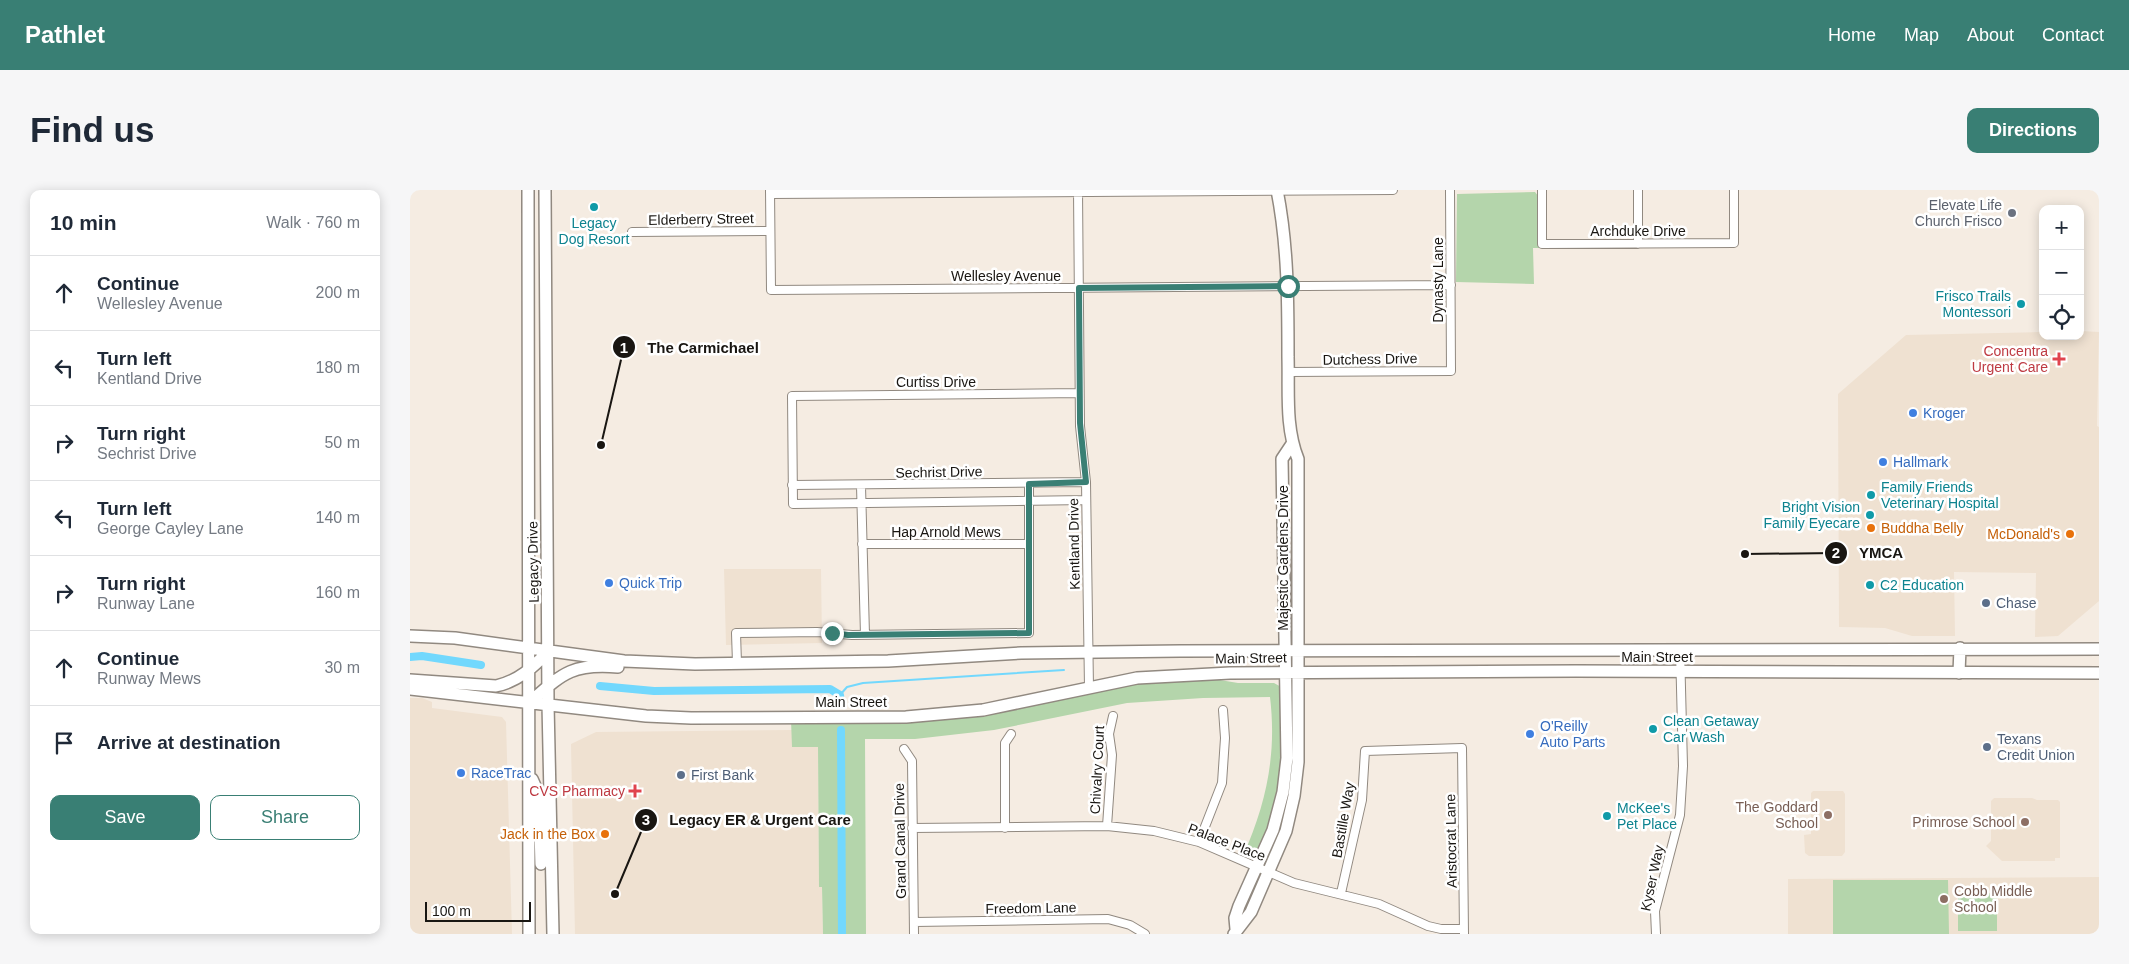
<!DOCTYPE html>
<meta charset="utf-8">
<style>
:root{--surface:#fff;--page:#f6f6f7;--text:#1f2937;--muted:#747a83;--line:#e0e1e3;--accent:#397f74}
body{margin:0;font-family:Helvetica,sans-serif;background:var(--page);color:var(--text)}
.controls{position:absolute;right:15px;top:15px;display:grid;overflow:hidden;border-radius:10px;box-shadow:0 2px 12px #0003}
.controls button{width:45px;height:45px;display:grid;place-items:center;padding:0;border:0;border-bottom:1px solid var(--line);background:var(--surface);color:var(--text);font:25px sans-serif}
.scale{position:absolute;left:15px;bottom:12px;width:106px;box-sizing:border-box;padding-left:5px;border:2px solid #191612;border-top:0;font-size:14px;line-height:18px;white-space:nowrap;color:#191612;-webkit-text-stroke:4px #fff;paint-order:stroke}
.stop{position:absolute;width:15px;height:15px;margin:-11px;border:4px solid #397f74;border-radius:50%;background:#fff}
.stop.end{background:#397f74;border-color:#fff;box-shadow:0 1px 5px #0008}
.list{margin:0;padding:0;list-style:none}
h2{display:flex;justify-content:space-between;align-items:center;height:65px;margin:0;padding:0 20px;font-size:21px}
h2 small{font-size:16px;font-weight:400;color:var(--muted)}
.list li{display:grid;grid-template-columns:32px 1fr auto;gap:15px;align-items:center;box-sizing:border-box;height:75px;padding:0 20px;border-top:1px solid var(--line)}
.list b{display:block;font-size:19px;white-space:nowrap}
.list p{margin:0;font-size:16px;white-space:nowrap;color:var(--muted)}
.list em{font-size:16px;font-style:normal;color:var(--muted)}
.actions{display:flex;gap:10px;padding:15px 20px}
.actions a{flex:1;padding:11px 0;border:1px solid var(--accent);border-radius:10px;text-align:center;font-size:18px;color:var(--accent)}
.actions .main{background:var(--accent);color:#fff}
.icon{flex:none;width:28px;height:28px;fill:none;stroke:currentColor;stroke-width:2;stroke-linecap:round;stroke-linejoin:round}
.map{position:relative;flex:none;width:1689px;height:744px;overflow:hidden;border-radius:10px}
header{display:flex;align-items:center;gap:30px;box-sizing:border-box;height:70px;padding:0 25px;background:var(--accent);color:#fff}
header strong{font-size:24px}
nav{display:flex;gap:28px;margin-inline-start:auto;font-size:18px}
.intro{display:flex;align-items:center;justify-content:space-between;box-sizing:border-box;height:120px;padding:0 30px}
h1{margin:0;font-size:35px}
.button{padding:12px 22px;border-radius:10px;background:var(--accent);color:#fff;font-size:18px;font-weight:700}
main{display:flex;gap:30px;padding:0 30px}
aside{flex:1;background:var(--surface);border-radius:10px;box-shadow:0 2px 12px #0003}
.map>svg:first-child{display:block}
.built{fill:#efe1d1}
.green{fill:#b4d5ab}
.lines{fill:none;stroke-linecap:round;stroke-linejoin:round}
.stream{stroke:#72d8fd;stroke-width:2}
.canal{stroke:#72d8fd;stroke-width:8}
.street-casing{stroke:#918980;stroke-width:10}
.secondary-casing{stroke:#918980;stroke-width:14}
.street{stroke:#fff;stroke-width:8}
.secondary{stroke:#fff;stroke-width:11}
.route{stroke:#397f74;stroke-width:6}
.culture-dot{fill:#0f9aa8;stroke:#fff;stroke-width:2}
.worship-dot{fill:#6b7280;stroke:#fff;stroke-width:2}
.health-dot{fill:#e0444e;stroke:#fff;stroke-width:2}
.shop-dot{fill:#3f7fe0;stroke:#fff;stroke-width:2}
.food-dot{fill:#e8710a;stroke:#fff;stroke-width:2}
.service-dot{fill:#5c6f8a;stroke:#fff;stroke-width:2}
.education-dot{fill:#8d6e63;stroke:#fff;stroke-width:2}
.labels{text-anchor:middle;stroke-width:5;stroke-linejoin:round;paint-order:stroke}
.worship-label{font-size:14px;fill:#5b616d;stroke:#fff;text-anchor:end}
.street-label{font-size:14px;fill:#191612;stroke:#fff}
.culture-label{font-size:14px;fill:#0d838f;stroke:#fff;text-anchor:start}
.health-label{font-size:14px;fill:#be3a42;stroke:#fff;text-anchor:end}
.shop-label{font-size:14px;fill:#366cbe;stroke:#fff;text-anchor:start}
.food-label{font-size:14px;fill:#c56008;stroke:#fff;text-anchor:end}
.service-label{font-size:14px;fill:#4e5e75;stroke:#fff;text-anchor:start}
.education-label{font-size:14px;fill:#785e54;stroke:#fff;text-anchor:end}
.leader{fill:none;stroke:#191612;stroke-width:2}
.callout-dot{fill:#191612;stroke:#fff;stroke-width:2}
.mark-label{font-size:15px;text-anchor:middle;font-weight:bold;fill:#fff}
.callout-label{font-size:15px;text-anchor:middle;font-weight:bold;fill:#191612;stroke:#fff;stroke-width:5;stroke-linejoin:round;paint-order:stroke}
</style>
<header>
<strong>Pathlet</strong>
<nav><a>Home</a><a>Map</a><a>About</a><a>Contact</a></nav>
</header>
<div class="intro"><h1>Find us</h1><a class="button">Directions</a></div>
<main>
<aside>
<h2>10 min<small>Walk · 760 m</small></h2>
<ul class="list">
<li><svg class="icon" aria-label="ahead" viewBox="0 0 24 24"><path d="M12 20V5M6 11l6-6 6 6"/></svg><div><b>Continue</b><p>Wellesley Avenue</p></div><em>200 m</em></li>
<li><svg class="icon" aria-label="left" viewBox="0 0 24 24"><path d="M17 20v-9H6M10 6l-5 5 5 5"/></svg><div><b>Turn left</b><p>Kentland Drive</p></div><em>180 m</em></li>
<li><svg class="icon" aria-label="right" viewBox="0 0 24 24"><path d="M7 20v-9h11M14 6l5 5-5 5"/></svg><div><b>Turn right</b><p>Sechrist Drive</p></div><em>50 m</em></li>
<li><svg class="icon" aria-label="left" viewBox="0 0 24 24"><path d="M17 20v-9H6M10 6l-5 5 5 5"/></svg><div><b>Turn left</b><p>George Cayley Lane</p></div><em>140 m</em></li>
<li><svg class="icon" aria-label="right" viewBox="0 0 24 24"><path d="M7 20v-9h11M14 6l5 5-5 5"/></svg><div><b>Turn right</b><p>Runway Lane</p></div><em>160 m</em></li>
<li><svg class="icon" aria-label="ahead" viewBox="0 0 24 24"><path d="M12 20V5M6 11l6-6 6 6"/></svg><div><b>Continue</b><p>Runway Mews</p></div><em>30 m</em></li>
<li><svg class="icon" aria-label="arrive" viewBox="0 0 24 24"><path d="M6 21V4h12l-3 4 3 4H6"/></svg><div><b>Arrive at destination</b></div></li>
</ul>
<div class="actions"><a class="main">Save</a><a>Share</a></div>
</aside>
<div class="map">
<svg width="1689" height="744" viewBox="0 0 1689 744">
<rect width="100%" height="100%" fill="#f5ece2"/>
<path class="built" d="M1670 141 1689 142 1687 236 1689 237V411L1648 446 1625 447 1626 383 1544 382 1545 446H1502L1475 438 1429 437 1428 204 1496 145 1633 142V146H1670Z
M314 379H411L412 453 316 455Z
M0 508H12L22 512V518L92 527 96 532 102 744H0Z
M382 540V557H408L409 697H412L413 744H165L161 554 186 542Z
M1403 601H1433L1435 604V662L1432 666H1399L1395 663 1394 645 1401 644V603Z
M1622 608 1627 610H1648L1650 612V668H1645V671H1592L1576 656 1581 651V611L1584 608Z
M1689 687V744H1378V689Z"/>
<path class="green" d="M1125 2 1129 7 1130 58H1123L1124 94 1046 92 1047 4Z
M798 488 828 493H864L873 498 870 594 860 634 844 669 833 666C856 614 867 565 860 507L793 508 717 513 584 540 505 549H455L456 744H413L412 697H409L408 557H382L381 530 469 531 733 492Z
M1423 690H1538L1539 744H1423Z
M1587 703V741H1548V704Z"/>
<g class="lines">
<path class="stream" d="M430 505 437 497 453 493 654 480"/>
<path class="canal" d="M0 467 12 466 71 475
M190 496 244 501 420 499 430 505 431 514
M431 540 432 744"/>
<g class="street-casing">
<path id="street" d="M360 0 361 100 1041 95
M668 0 670 236 676 292 679 498
M1132 0V54L1324 53V0
M1228 0V54
M360 4 983 0
M222 42 360 41
M879 182 1041 181 1040 0
M669 203 382 206 383 314 676 310
M382 295 676 292
M451 296 455 445
M452 354H619
M327 473 326 443 407 442 442 445 619 443V294
M494 559 502 571 504 744
M697 636 702 565 699 544 703 526
M502 638 697 636 744 641 789 652 884 693 969 714 1018 736 1031 739H1054
M595 638V553L601 544
M789 652 812 593 815 548 813 520
M931 703 952 610 955 561 1052 558 1054 744
M504 732 698 729 720 735 735 744
M1246 744 1245 721 1270 625 1273 576 1270 459"/>
</g>
<g class="secondary-casing">
<path id="secondary" d="M118 0 119 744
M135 0 138 514 143 744
M0 446 45 448 214 471 285 474 478 471 611 463 770 461 1689 459
M1549 483 1550 458
M0 490 86 496C109 491 123 477 139 461
M0 499 236 526 281 528 496 527 573 520 727 488 820 483 1166 481 1689 483
M119 513C152 484 161 473 208 477
M122 589 129 605 131 674
M826 739 825 728 829 716 863 640 873 602 877 568 872 269 882 254
M824 744 841 722 876 641 884 606 888 572V269C875 237 879 201 878 167 878 111 878 56 867 0"/>
</g>
<use href="#street" class="street"/>
<use href="#secondary" class="secondary"/>
</g>
<g class="lines">
<path class="route" d="M422 443 438 445 619 443V294L676 292 670 233 669 98 878 96"/>
</g>
<g class="culture-dot">
<circle cx="184" cy="17" r="5"/>
<circle cx="1611" cy="114" r="5"/>
<circle cx="1461" cy="305" r="5"/>
<circle cx="1460" cy="325" r="5"/>
<circle cx="1460" cy="395" r="5"/>
<circle cx="1243" cy="539" r="5"/>
<circle cx="1197" cy="626" r="5"/>
</g>
<circle class="worship-dot" cx="1602" cy="23" r="5"/>
<g class="health-dot">
<path d="M1646.5 161.5h5v5h5v5h-5v5h-5v-5h-5v-5h5z"/>
<path d="M222.5 593.5h5v5h5v5h-5v5h-5v-5h-5v-5h5z"/>
</g>
<g class="shop-dot">
<circle cx="1503" cy="223" r="5"/>
<circle cx="1473" cy="272" r="5"/>
<circle cx="199" cy="393" r="5"/>
<circle cx="1120" cy="544" r="5"/>
<circle cx="51" cy="583" r="5"/>
</g>
<g class="food-dot">
<circle cx="1461" cy="338" r="5"/>
<circle cx="1660" cy="344" r="5"/>
<circle cx="195" cy="644" r="5"/>
</g>
<g class="service-dot">
<circle cx="1576" cy="413" r="5"/>
<circle cx="1577" cy="557" r="5"/>
<circle cx="271" cy="585" r="5"/>
</g>
<g class="education-dot">
<circle cx="1418" cy="625" r="5"/>
<circle cx="1615" cy="632" r="5"/>
<circle cx="1534" cy="709" r="5"/>
</g>
<g class="labels">
<g class="worship-label">
<text x="1592" y="20">Elevate Life<tspan x="1592" dy="16">Church Frisco</tspan></text>
</g>
<g class="street-label">
<text transform="translate(291 29) rotate(-1)" y="5">Elderberry Street</text>
<text x="1228" y="46">Archduke Drive</text>
<text x="596" y="91">Wellesley Avenue</text>
<text transform="translate(1028 90) rotate(-90)" y="5">Dynasty Lane</text>
<text transform="translate(960 169) rotate(-1)" y="5">Dutchess Drive</text>
<text x="526" y="197">Curtiss Drive</text>
<text transform="translate(529 282) rotate(-1)" y="5">Sechrist Drive</text>
<text x="536" y="347">Hap Arnold Mews</text>
<text transform="translate(664 354) rotate(-91)" y="5">Kentland Drive</text>
<text transform="translate(873 368) rotate(-90)" y="5">Majestic Gardens Drive</text>
<text transform="translate(123 372) rotate(-91)" y="5">Legacy Drive</text>
<text x="1247" y="472">Main Street</text>
<text transform="translate(841 468) rotate(-1)" y="5">Main Street</text>
<text x="441" y="517">Main Street</text>
<text transform="translate(687 580) rotate(-87)" y="5">Chivalry Court</text>
<text transform="translate(933 630) rotate(-80)" y="5">Bastille Way</text>
<text transform="translate(490 651) rotate(-91)" y="5">Grand Canal Drive</text>
<text transform="translate(1041 651) rotate(-91)" y="5">Aristocrat Lane</text>
<text transform="translate(817 652) rotate(21)" y="5">Palace Place</text>
<text transform="translate(1242 688) rotate(-78)" y="5">Kyser Way</text>
<text transform="translate(621 718) rotate(-1)" y="5">Freedom Lane</text>
</g>
<g class="culture-label">
<text x="184" y="38" text-anchor="middle">Legacy<tspan x="184" dy="16">Dog Resort</tspan></text>
<text x="1601" y="111" text-anchor="end">Frisco Trails<tspan x="1601" dy="16">Montessori</tspan></text>
<text x="1471" y="302">Family Friends<tspan x="1471" dy="16">Veterinary Hospital</tspan></text>
<text x="1450" y="322" text-anchor="end">Bright Vision<tspan x="1450" dy="16">Family Eyecare</tspan></text>
<text x="1470" y="400">C2 Education</text>
<text x="1253" y="536">Clean Getaway<tspan x="1253" dy="16">Car Wash</tspan></text>
<text x="1207" y="623">McKee's<tspan x="1207" dy="16">Pet Place</tspan></text>
</g>
<g class="health-label">
<text x="1638" y="166">Concentra<tspan x="1638" dy="16">Urgent Care</tspan></text>
<text x="215" y="606">CVS Pharmacy</text>
</g>
<g class="shop-label">
<text x="1513" y="228">Kroger</text>
<text x="1483" y="277">Hallmark</text>
<text x="209" y="398">Quick Trip</text>
<text x="1130" y="541">O'Reilly<tspan x="1130" dy="16">Auto Parts</tspan></text>
<text x="61" y="588">RaceTrac</text>
</g>
<g class="food-label">
<text x="1471" y="343" text-anchor="start">Buddha Belly</text>
<text x="1650" y="349">McDonald's</text>
<text x="185" y="649">Jack in the Box</text>
</g>
<g class="service-label">
<text x="1586" y="418">Chase</text>
<text x="1587" y="554">Texans<tspan x="1587" dy="16">Credit Union</tspan></text>
<text x="281" y="590">First Bank</text>
</g>
<g class="education-label">
<text x="1408" y="622">The Goddard<tspan x="1408" dy="16">School</tspan></text>
<text x="1605" y="637">Primrose School</text>
<text x="1544" y="706" text-anchor="start">Cobb Middle<tspan x="1544" dy="16">School</tspan></text>
</g>
</g>
<path class="leader" d="M191 255L214 157M1335 364L1426 363M205 704L236 630"/>
<g class="callout-dot">
<circle cx="191" cy="255" r="5"/>
<circle cx="1335" cy="364" r="5"/>
<circle cx="205" cy="704" r="5"/>
<circle cx="214" cy="157" r="12"/>
<circle cx="1426" cy="363" r="12"/>
<circle cx="236" cy="630" r="12"/>
</g>
<g class="mark-label">
<text x="214" y="163">1</text>
<text x="1426" y="368">2</text>
<text x="236" y="635">3</text>
</g>
<g class="callout-label">
<text x="293" y="163">The Carmichael</text>
<text x="1471" y="368">YMCA</text>
<text x="350" y="635">Legacy ER &amp; Urgent Care</text>
</g>
</svg>
<div class="controls">
<button>+</button>
<button>−</button>
<button><svg class="icon" aria-label="locate" viewBox="0 0 24 24"><circle cx="12" cy="12" r="6"/><path d="M12 2v4M12 18v4M2 12h4M18 12h4"/></svg></button>
</div>
<div class="scale">100 m</div>
<div class="stop" style="left:878px;top:96px"></div>
<div class="stop end" style="left:422px;top:443px"></div>
</div>
</main>
